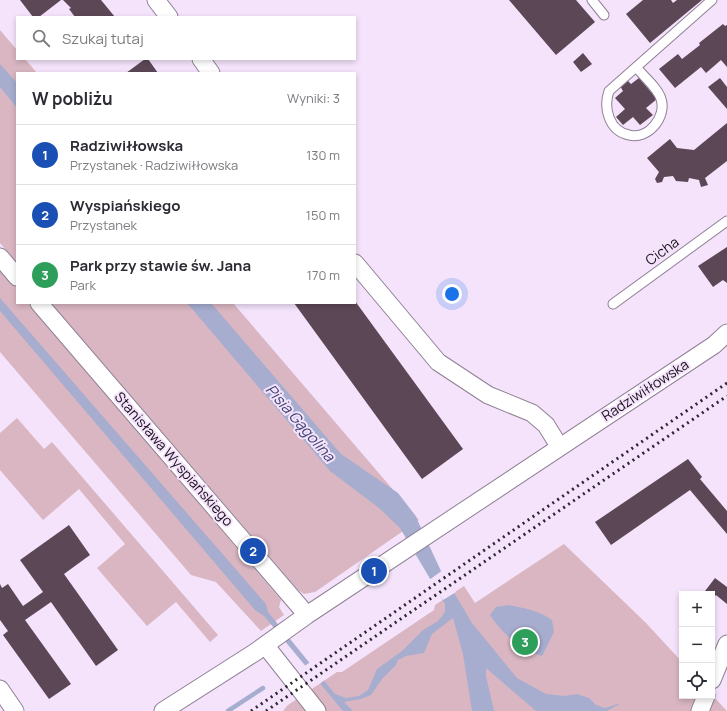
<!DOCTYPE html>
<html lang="pl">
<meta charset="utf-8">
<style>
:root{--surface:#fff;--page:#f7f7f7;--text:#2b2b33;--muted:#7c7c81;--line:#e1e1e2;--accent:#0b8043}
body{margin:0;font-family:Manrope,sans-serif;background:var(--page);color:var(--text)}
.controls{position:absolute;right:12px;bottom:12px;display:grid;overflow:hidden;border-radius:0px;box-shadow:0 2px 6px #0003}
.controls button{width:36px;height:36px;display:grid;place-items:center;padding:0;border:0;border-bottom:1px solid var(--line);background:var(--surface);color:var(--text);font:20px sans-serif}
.you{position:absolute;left:452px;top:294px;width:14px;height:14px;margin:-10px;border:3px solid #fff;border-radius:50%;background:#1a73e8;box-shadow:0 0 0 6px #1a73e833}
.badge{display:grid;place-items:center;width:26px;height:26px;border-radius:50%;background:var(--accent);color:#fff;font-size:13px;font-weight:700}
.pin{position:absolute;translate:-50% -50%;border:2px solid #fff;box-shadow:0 1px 4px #0006}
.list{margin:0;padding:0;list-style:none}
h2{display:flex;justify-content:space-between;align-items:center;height:52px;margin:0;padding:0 16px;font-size:17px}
h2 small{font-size:13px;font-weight:400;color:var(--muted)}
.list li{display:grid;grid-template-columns:26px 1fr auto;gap:12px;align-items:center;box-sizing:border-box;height:60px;padding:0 16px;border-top:1px solid var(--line)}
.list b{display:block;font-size:15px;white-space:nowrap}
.list p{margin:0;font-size:13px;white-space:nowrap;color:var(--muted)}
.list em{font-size:13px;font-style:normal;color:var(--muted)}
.icon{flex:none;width:22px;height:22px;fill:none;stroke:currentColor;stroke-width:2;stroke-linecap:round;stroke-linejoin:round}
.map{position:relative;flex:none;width:727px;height:711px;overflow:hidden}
.search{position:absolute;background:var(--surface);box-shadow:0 2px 6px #0003;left:16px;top:16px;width:340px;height:44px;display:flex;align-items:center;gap:10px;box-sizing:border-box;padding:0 14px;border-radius:0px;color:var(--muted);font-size:15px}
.panel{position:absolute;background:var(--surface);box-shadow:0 2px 6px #0003;left:16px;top:72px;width:340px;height:232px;border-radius:0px}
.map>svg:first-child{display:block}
.green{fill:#d9b6c2}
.water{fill:#a7adcf}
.pier{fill:#f4e3fb}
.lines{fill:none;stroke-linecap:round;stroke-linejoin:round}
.stream{stroke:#a7adcf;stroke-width:4.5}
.building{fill:#5c4756}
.lane-casing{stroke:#908096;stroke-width:11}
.street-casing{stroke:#908096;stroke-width:19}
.lane{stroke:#fff;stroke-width:9}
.street{stroke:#fff;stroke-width:17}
.rail{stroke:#2d2631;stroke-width:3;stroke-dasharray:2 4;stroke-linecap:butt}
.labels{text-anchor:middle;stroke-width:4;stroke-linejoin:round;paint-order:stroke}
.street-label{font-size:14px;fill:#17111a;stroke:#f4e3fb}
.water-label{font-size:15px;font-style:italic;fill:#3e4473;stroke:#f4e3fb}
</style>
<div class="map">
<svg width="727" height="711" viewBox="0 0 727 711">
<rect width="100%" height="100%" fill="#f4e3fb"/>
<path class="green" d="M0 30 17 50V59H25L37 73H17V263L0 243Z
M0 268 17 288V303H29L281 600 279 607 284 615 261 631 216 582 191 575 0 352Z
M51 303H233L419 520 315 592 304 594 298 590Z
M17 418 44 449 52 442 218 635 210 642 176 602 147 626 97 568 125 544 79 489 43 520 0 470V433Z
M564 544 646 623 682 662V696L712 695 727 711H283L288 705 337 672H342L434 610 435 605 464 586 475 603Z"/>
<path class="water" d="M0 64 17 83V108L0 87Z
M0 298 266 604 268 612 335 694 346 698 359 696 368 690 377 669 402 651 423 630 438 621 445 612V604L400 528 379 508 330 471 187 303H211L341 454 398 493 415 515 441 571 472 623 517 678 546 694 565 696 577 694 589 698 596 705 605 708 621 703 607 711H536L486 668V676L494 711H472L463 654 453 618 432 634 424 653 406 656 398 660 396 665 382 679 371 695 361 699 344 702 353 711H343L264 616 255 610 0 311Z
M508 605C524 608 538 610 552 620L554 632 542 656C521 649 502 634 490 615L496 607Z"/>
<path class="pier" d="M443 570 456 592 443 600 429 580Z
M312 661 326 679 318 685 303 667Z"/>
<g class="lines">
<path class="stream" d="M228 711 263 688"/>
</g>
<path class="building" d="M20 0H61L39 17H33Z
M63 0H101L115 17H75L69 9 71 8Z
M509 0H576L595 22 556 55Z
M643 0H671L673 3 677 0H702L650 43 626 14Z
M723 24 725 26 727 25V67L721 60 706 73 701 67 675 88 659 69 678 54 682 59 700 45 699 43Z
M583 53 592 64 581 72 573 62Z
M145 59H148L158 73H126Z
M639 78 657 99 646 108 653 115 640 125 633 117 623 125 616 117 625 109 615 98 623 91 620 86 627 80 631 84Z
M720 78 727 87V109L708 87Z
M727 123V161L705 178 708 185 701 187 699 180 689 178 688 182 676 181 673 176 664 177 662 182 657 183 655 179 659 172 647 158 670 139 677 148 694 150Z
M727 247V283L723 280 713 287 698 266Z
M355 301 463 449 422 479 294 303H355Z
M688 459 702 477 700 479 727 511V534L690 490 611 545 595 522Z
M69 525 90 555 64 574 118 650 96 666 51 602 25 620 71 684 49 699 3 635 8 631 0 620V584L2 588 8 584 23 606 43 592 20 560Z
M715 578 727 587V604L716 595 712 600V594L705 591Z"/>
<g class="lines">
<g class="lane-casing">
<path id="lane" d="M592 0 604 15
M637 68C644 77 658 88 661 99 667 117 648 140 629 135 609 131 603 108 609 91L712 0
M613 304 727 221"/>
</g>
<g class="street-casing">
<path id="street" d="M156 0 169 17
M201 59 211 73
M0 257 17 277
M355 263 438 362 488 395 532 413 546 425 559 446
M39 303 307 615
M265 645 317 711
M712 680 727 644
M0 689 15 711
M163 711 254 653 307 615 714 345 727 333
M700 711 706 696"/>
</g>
<use href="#lane" class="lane"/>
<use href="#street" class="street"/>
<path class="rail" d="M251 711 727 383
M266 711 727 396"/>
</g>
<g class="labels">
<g class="street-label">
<text transform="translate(662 251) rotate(-36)" y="5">Cicha</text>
<text transform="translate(645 390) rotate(-33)" y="5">Radziwiłłowska</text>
<text transform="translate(174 459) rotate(49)" y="5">Stanisława Wyspiańskiego</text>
</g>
<g class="water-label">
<text transform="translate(300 423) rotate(49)" y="5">Pisia Gągolina</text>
</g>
</g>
</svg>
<div class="controls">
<button>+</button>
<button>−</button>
<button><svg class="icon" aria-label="locate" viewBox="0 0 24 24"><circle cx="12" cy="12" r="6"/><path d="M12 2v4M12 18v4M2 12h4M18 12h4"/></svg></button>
</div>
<div class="you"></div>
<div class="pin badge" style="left:374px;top:571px;background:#1a4fb4">1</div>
<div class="pin badge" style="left:253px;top:551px;background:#1a4fb4">2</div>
<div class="pin badge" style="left:525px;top:642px;background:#2e9e5b">3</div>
<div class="search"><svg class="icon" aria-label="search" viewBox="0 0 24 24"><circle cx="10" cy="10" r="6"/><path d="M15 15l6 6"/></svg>Szukaj tutaj</div>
<section class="panel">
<h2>W pobliżu<small>Wyniki: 3</small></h2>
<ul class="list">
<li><span class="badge" style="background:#1a4fb4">1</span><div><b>Radziwiłłowska</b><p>Przystanek · Radziwiłłowska</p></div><em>130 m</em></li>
<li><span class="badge" style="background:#1a4fb4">2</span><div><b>Wyspiańskiego</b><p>Przystanek</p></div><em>150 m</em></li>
<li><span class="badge" style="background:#2e9e5b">3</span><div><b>Park przy stawie św. Jana</b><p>Park</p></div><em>170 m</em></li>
</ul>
</section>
</div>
